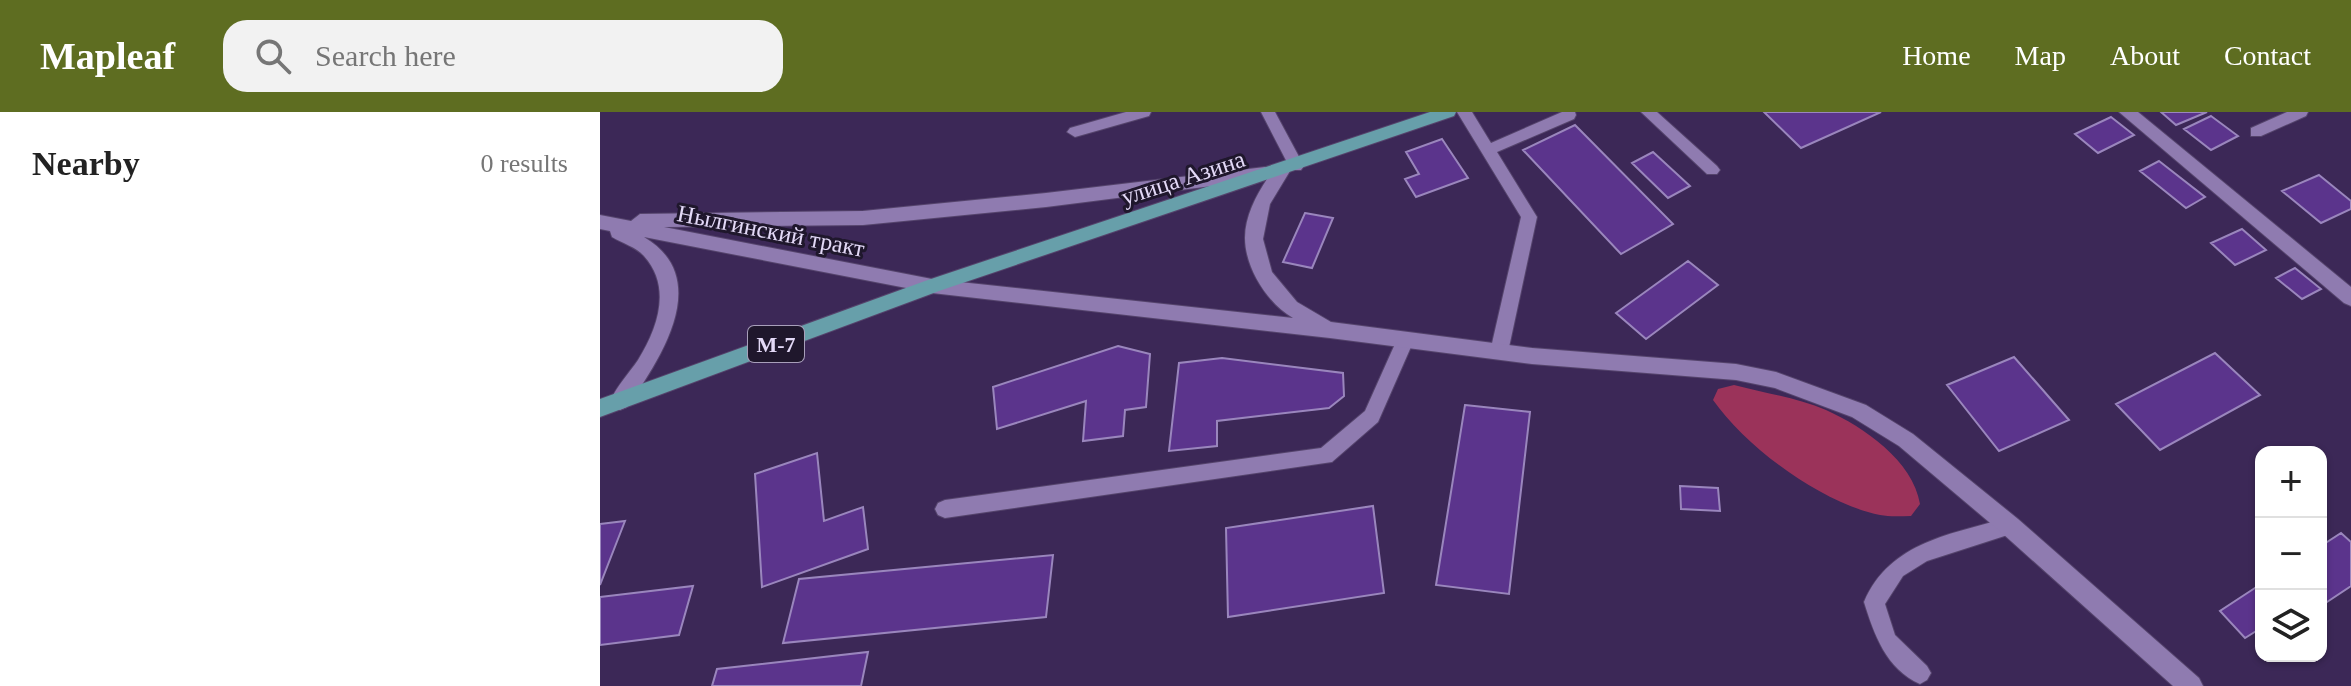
<!DOCTYPE html>
<meta charset="utf-8">
<style>
:root{--surface:#fff;--page:#f2f2f2;--text:#222;--muted:#767676;--line:#e0e0e0;--accent:#5e6d21}
body{margin:0;font-family:"Times New Roman",serif;background:var(--page);color:var(--text)}
.controls{position:absolute;right:24px;bottom:24px;display:grid;overflow:hidden;border-radius:16px;box-shadow:0 2px 6px #0004}
.controls button{width:72px;height:72px;display:grid;place-items:center;padding:0;border:0;border-bottom:2px solid var(--line);background:var(--surface);color:var(--text);font:40px sans-serif}
.list{margin:0;padding:0;list-style:none}
h2{display:flex;justify-content:space-between;align-items:center;height:104px;margin:0;padding:0 32px;font-size:34px}
h2 small{font-size:26px;font-weight:400;color:var(--muted)}
.icon{flex:none;width:44px;height:44px;fill:none;stroke:currentColor;stroke-width:2;stroke-linecap:round;stroke-linejoin:round}
.map{position:relative;flex:none;width:1751px;height:574px;overflow:hidden}
header{display:flex;align-items:center;gap:48px;box-sizing:border-box;height:112px;padding:0 40px;background:var(--accent);color:#fff}
header strong{font-size:38px}
nav{display:flex;gap:44px;margin-inline-start:auto;font-size:28px}
.search{width:560px;height:72px;background:var(--page);display:flex;align-items:center;gap:20px;box-sizing:border-box;padding:0 28px;border-radius:24px;color:var(--muted);font-size:30px}
main{display:flex}
aside{flex:1;background:var(--surface)}
.map>svg:first-child{display:block}
.forest{fill:#9b335a}
.building{fill:#5b348c;stroke:#9a86bd;stroke-width:2}
.lines{fill:none;stroke-linecap:round;stroke-linejoin:round}
.service-casing{stroke:#55446c;stroke-width:2}
.minor-casing{stroke:#55446c;stroke-width:2}
.secondary-casing{stroke:#55446c;stroke-width:2}
.primary-casing{stroke:#55446c;stroke-width:2}
.service{fill:#8f7bb0;fill-rule:evenodd}
.minor{fill:#8f7bb0;fill-rule:evenodd}
.secondary{fill:#8f7bb0;fill-rule:evenodd}
.primary{fill:#679faa;fill-rule:evenodd}
.labels{text-anchor:middle;stroke-width:6;stroke-linejoin:round;paint-order:stroke}
.shield{fill:#1f172c;stroke:#a89fba;stroke-width:2}
.shield-label{font-size:22px;font-weight:bold;fill:#e3d9f7}
.street-label{font-size:24px;fill:#e3d9f7;stroke:#1f172c}
</style>
<header>
<strong>Mapleaf</strong>
<div class="search"><svg class="icon" aria-label="search" viewBox="0 0 24 24"><circle cx="10" cy="10" r="6"/><path d="M15 15l6 6"/></svg>Search here</div>
<nav><a>Home</a><a>Map</a><a>About</a><a>Contact</a></nav>
</header>
<main>
<aside>
<h2>Nearby<small>0 results</small></h2>
<ul class="list">
</ul>
</aside>
<div class="map">
<svg width="1751" height="574" viewBox="0 0 1751 574">
<rect width="100%" height="100%" fill="#3c2857"/>
<path class="forest" d="M1134 273C1164 281 1198 286 1226 298 1264 315 1313 349 1320 392L1311 404C1301 404 1290 405 1280 403 1221 391 1147 336 1113 288L1118 277Z"/>
<path class="building" d="M1164 0H1281L1201 36Z
M1561 0H1607L1576 13Z
M1611 4 1638 24 1611 38 1584 17Z
M1511 5 1534 23 1498 41 1475 22Z
M975 13 1073 112 1021 142 923 38Z
M842 27 868 66 816 85 805 67 819 62 806 40Z
M1053 40 1090 74 1068 86 1032 51Z
M1559 49 1605 85 1586 96 1540 59Z
M1719 63 1751 89V97L1721 111 1682 79Z
M705 101 733 106 712 156 683 150Z
M1642 117 1666 138 1635 153 1611 131Z
M1088 149 1118 173 1046 227 1016 201Z
M1695 156 1721 177 1702 187 1676 166Z
M518 234 550 242 546 295 525 298 523 324 483 329 486 289 397 317 393 275Z
M1615 241 1660 283 1560 338 1516 292Z
M1414 245 1469 308 1399 339 1347 273Z
M622 246 743 261 744 284 729 296 617 309V334L569 339 579 251Z
M865 293 930 300 909 482 836 473Z
M217 341 224 409 263 395 268 437 162 475 155 362Z
M1080 374 1118 376 1120 399 1081 397Z
M773 394 784 481 628 505 626 416Z
M25 409 0 473V412Z
M1741 421 1751 430V474L1721 494V434Z
M453 443 446 505 183 531 199 467Z
M1661 472V516L1645 526 1620 499Z
M93 474 79 523 0 533V485Z
M268 540 261 574H112L117 557Z"/>
<g class="lines">
<g class="service-casing">
<path id="service" d="M526 0H551L549 4 475 25 467 20 470 16Z
M661 0H675L704 54 701 58H691Z
M857 0H872L891 31 962 0H975L976 3 974 7 897 40 937 105 908 240 905 245H893L890 240 921 105Z
M1041 0H1057L1117 54 1120 58 1117 62H1107Z
M1687 0H1708L1706 4 1661 24H1651V16Z
M805 221 811 223 814 228 778 310 732 350 345 406 338 403 335 397 338 391 345 388 721 336 765 299 799 223Z
M1410 405 1417 408 1420 414 1417 420 1327 449 1303 464 1285 492 1295 523 1327 554 1331 561 1327 568 1320 572C1286 557 1274 522 1264 490 1290 429 1353 422 1410 405Z"/>
</g>
<g class="minor-casing">
<path id="minor" d="M1519 0H1538L1751 175V194L1744 191Z"/>
</g>
<g class="secondary-casing">
<path id="secondary" d="M681 53 690 59 670 92 663 127 672 160 697 190 731 210 932 236 1136 252 1176 260 1266 293 1313 322 1418 407 1599 566 1603 574H1573L1402 421 1299 334 1252 305 1175 276 1136 268 932 252 730 226 332 181 44 125C115 167 59 249 27 295L20 298 13 295 10 289C17 274 29 261 38 248 58 216 72 175 44 144 36 135 22 131 12 125L10 119 0 117V103L31 109 40 102 263 99 446 81 665 55 672 59ZM667 67C656 84 645 104 645 126 645 156 668 192 693 206L332 167 64 115 263 113 446 95Z"/>
</g>
<g class="primary-casing">
<path id="primary" d="M830 0H856L854 4 339 179 0 305V287L325 169Z"/>
</g>
<use href="#service" class="service"/>
<use href="#minor" class="minor"/>
<use href="#secondary" class="secondary"/>
<use href="#primary" class="primary"/>
</g>
<g class="labels">
<rect class="shield" x="148" y="214" width="56" height="36" rx="6"/>
<g class="shield-label">
<text x="176" y="240">М-7</text>
</g>
<g class="street-label">
<text transform="translate(583 66) rotate(-18)" y="8">улица Азина</text>
<text transform="translate(171 119) rotate(11)" y="8">Нылгинский тракт</text>
</g>
</g>
</svg>
<div class="controls">
<button>+</button>
<button>−</button>
<button><svg class="icon" aria-label="layers" viewBox="0 0 24 24"><path d="M12 4l9 5-9 5-9-5zM3 14l9 5 9-5"/></svg></button>
</div>
</div>
</main>
